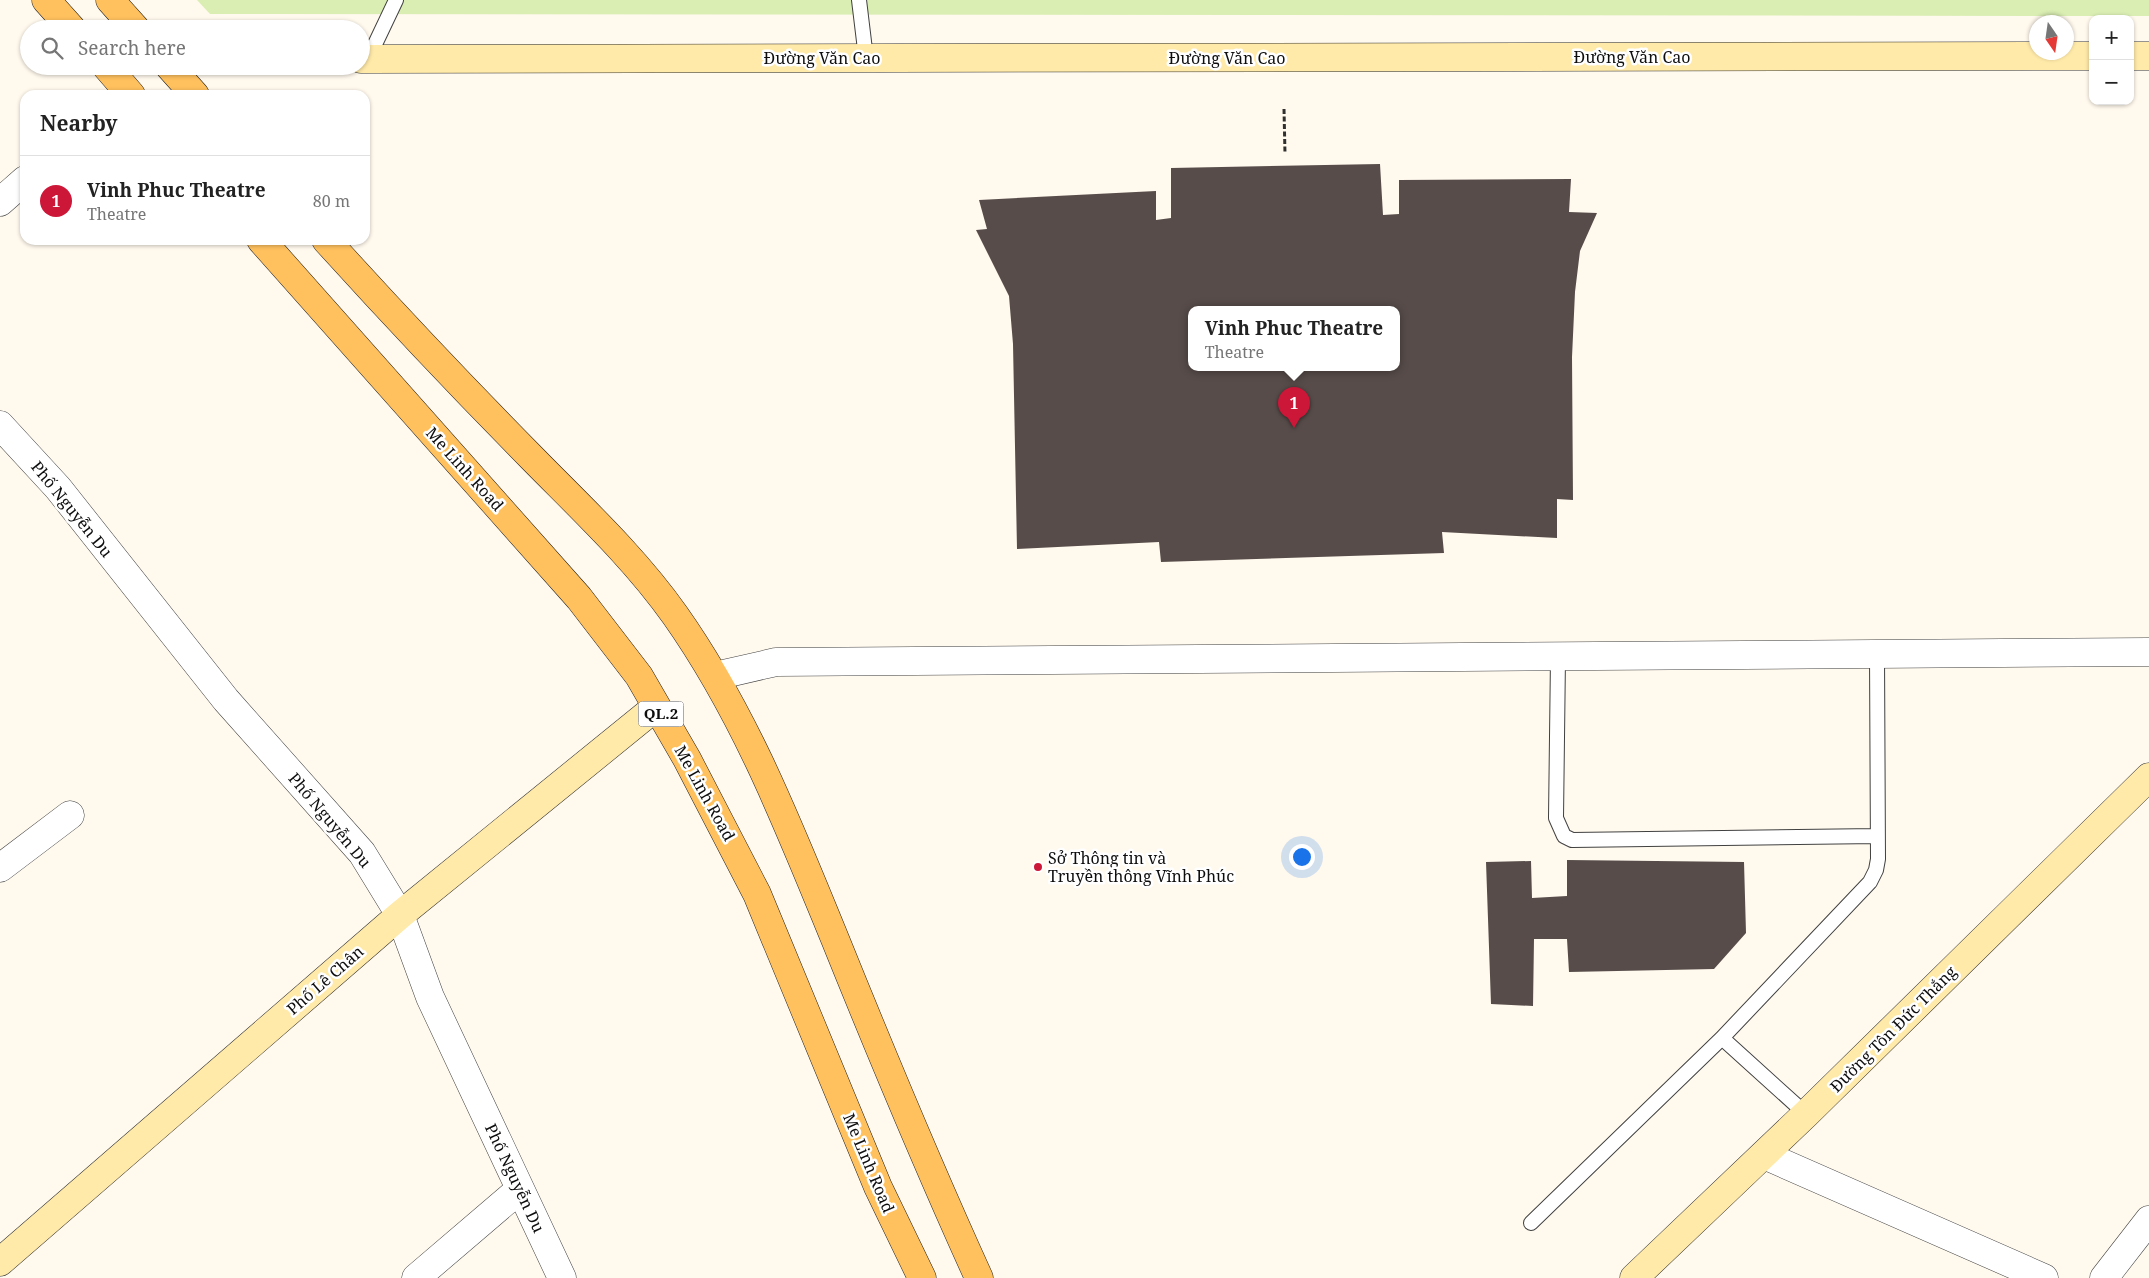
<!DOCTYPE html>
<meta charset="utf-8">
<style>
:root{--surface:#fff;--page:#f6f6f6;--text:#222;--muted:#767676;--line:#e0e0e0;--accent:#cc1739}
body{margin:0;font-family:"Noto Serif",serif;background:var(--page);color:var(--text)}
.controls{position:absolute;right:15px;top:15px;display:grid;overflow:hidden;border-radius:10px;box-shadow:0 1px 4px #0004}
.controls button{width:45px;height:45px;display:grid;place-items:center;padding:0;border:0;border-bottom:1px solid var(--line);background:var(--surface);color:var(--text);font:25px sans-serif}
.compass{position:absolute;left:2029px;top:15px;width:45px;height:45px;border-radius:50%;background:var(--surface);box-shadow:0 1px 4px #0004;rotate:167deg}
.you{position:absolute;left:1301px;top:856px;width:18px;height:18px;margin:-12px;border:4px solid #fff;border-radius:50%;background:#1a73e8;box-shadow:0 0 0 8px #1a73e833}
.badge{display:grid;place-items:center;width:32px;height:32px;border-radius:50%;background:var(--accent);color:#fff;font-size:16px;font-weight:700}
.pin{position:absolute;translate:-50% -41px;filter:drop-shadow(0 1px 2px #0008)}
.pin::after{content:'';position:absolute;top:26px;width:18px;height:15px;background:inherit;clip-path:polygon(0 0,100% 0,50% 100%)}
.popup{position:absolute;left:1188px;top:306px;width:212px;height:65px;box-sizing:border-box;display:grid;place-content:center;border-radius:10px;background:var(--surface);filter:drop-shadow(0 1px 4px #0005);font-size:16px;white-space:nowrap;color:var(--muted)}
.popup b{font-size:19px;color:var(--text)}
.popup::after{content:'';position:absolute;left:50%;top:100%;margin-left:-10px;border:10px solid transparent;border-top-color:var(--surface)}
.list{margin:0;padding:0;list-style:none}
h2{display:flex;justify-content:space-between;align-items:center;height:65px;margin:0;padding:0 20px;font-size:21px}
h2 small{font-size:16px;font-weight:400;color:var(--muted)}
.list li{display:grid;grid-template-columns:32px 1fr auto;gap:15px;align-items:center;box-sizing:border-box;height:90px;padding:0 20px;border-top:1px solid var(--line)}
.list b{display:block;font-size:19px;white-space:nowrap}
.list p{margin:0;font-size:16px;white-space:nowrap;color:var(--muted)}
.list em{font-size:16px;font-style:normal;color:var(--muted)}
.icon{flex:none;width:28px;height:28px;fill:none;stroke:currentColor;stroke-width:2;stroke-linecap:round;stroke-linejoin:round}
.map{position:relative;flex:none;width:2149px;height:1278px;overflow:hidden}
.search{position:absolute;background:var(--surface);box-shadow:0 1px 4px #0004;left:20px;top:20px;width:350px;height:55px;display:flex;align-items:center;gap:12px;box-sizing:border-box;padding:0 18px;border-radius:28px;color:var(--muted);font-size:19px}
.panel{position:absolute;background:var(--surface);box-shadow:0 1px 4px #0004;left:20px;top:90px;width:350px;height:155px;border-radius:15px}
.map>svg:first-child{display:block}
.green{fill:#daeeb3}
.building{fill:#574c49;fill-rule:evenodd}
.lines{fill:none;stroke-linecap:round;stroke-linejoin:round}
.lane-casing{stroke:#414141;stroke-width:16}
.street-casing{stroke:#414141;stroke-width:29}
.secondary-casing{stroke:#303030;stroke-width:29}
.primary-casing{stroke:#1f1f1f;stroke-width:29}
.path{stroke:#303030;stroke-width:3;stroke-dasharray:5 2.5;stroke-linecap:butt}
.lane{stroke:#fff;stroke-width:14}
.street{stroke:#fff;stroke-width:28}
.secondary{stroke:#ffeaa9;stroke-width:28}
.primary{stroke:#ffc15e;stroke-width:28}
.poi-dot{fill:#cc1739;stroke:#fff;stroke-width:2}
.labels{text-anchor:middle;stroke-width:5;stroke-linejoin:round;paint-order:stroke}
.shield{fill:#fff;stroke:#565656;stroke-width:1}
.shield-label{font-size:15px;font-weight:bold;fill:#0e0e0e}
.street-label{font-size:16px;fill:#0e0e0e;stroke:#fff}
.poi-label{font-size:16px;fill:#0e0e0e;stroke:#fff;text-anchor:start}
</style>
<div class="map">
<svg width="2149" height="1278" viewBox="0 0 2149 1278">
<rect width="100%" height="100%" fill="#fff9ee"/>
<path class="green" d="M197 0H2149V16L210 14Z"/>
<path class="building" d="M1380 164 1383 215 1399 214V180L1571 179 1569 212 1597 213 1580 251 1575 292 1572 357 1573 500 1557 499V538L1442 532 1444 553 1161 562 1159 542 1017 549 1013 344 1009 296 976 230 987 229 979 200 1156 191V220L1171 218V168ZM1192 309H1396V367H1192Z
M1567 860 1744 862 1746 933 1714 969 1569 972 1567 939H1534L1533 1006 1491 1004 1486 862 1531 861 1532 898 1567 896Z"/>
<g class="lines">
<g class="lane-casing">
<path id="lane" d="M859 0 866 58
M368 59 396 0
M1558 657 1556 818 1564 836 1572 840 1877 836
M1722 1038 1806 1114
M1531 1223 1722 1038 1870 882 1876 870 1878 859 1877 655"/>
</g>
<g class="street-casing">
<path id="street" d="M0 202 25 180
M0 425 58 488 226 700 362 853 400 915 430 997 562 1278
M715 676 776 662 2149 652
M0 868 70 815
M1764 1155 2044 1278
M416 1278 520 1189
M2104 1278 2149 1220"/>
</g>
<g class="secondary-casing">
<path id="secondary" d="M2130 56H2149
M361 59 2093 56
M0 1262 400 915 656 707
M1634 1278 1806 1114 2149 777"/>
</g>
<g class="primary-casing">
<path id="primary" d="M46 0 72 29
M110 0 136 29
M106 66 131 95
M169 66 195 95
M261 240 579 598 639 676 687 759 757 894 878 1187 922 1278
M326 240C393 314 462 387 532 458 581 508 634 557 675 615 745 714 789 827 835 939 881 1053 928 1166 979 1278"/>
</g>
<path class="path" d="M1284 109 1285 154"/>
<use href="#lane" class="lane"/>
<use href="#street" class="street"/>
<use href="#secondary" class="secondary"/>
<use href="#primary" class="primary"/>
</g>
<circle class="poi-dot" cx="1038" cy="867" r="5"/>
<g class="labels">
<rect class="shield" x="638.5" y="701.5" width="45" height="25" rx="4"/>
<g class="shield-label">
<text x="661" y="719">QL.2</text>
</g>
<g class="street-label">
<text x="1632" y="63">Đường Văn Cao</text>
<text x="822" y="64">Đường Văn Cao</text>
<text x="1227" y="64">Đường Văn Cao</text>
<text transform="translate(465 469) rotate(48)" y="6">Me Linh Road</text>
<text transform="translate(72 509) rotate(51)" y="6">Phố Nguyễn Du</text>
<text transform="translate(705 793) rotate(61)" y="6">Me Linh Road</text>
<text transform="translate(330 820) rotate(50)" y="6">Phố Nguyễn Du</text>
<text transform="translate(325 980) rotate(-41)" y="6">Phố Lê Chân</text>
<text transform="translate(1893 1029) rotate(-45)" y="6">Đường Tôn Đức Thắng</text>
<text transform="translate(869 1163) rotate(67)" y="6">Me Linh Road</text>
<text transform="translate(515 1178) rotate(65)" y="6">Phố Nguyễn Du</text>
</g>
<g class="poi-label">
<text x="1048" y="864">Sở Thông tin và<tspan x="1048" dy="18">Truyền thông Vĩnh Phúc</tspan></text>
</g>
</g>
</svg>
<div class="controls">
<button>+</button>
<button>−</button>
</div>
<svg class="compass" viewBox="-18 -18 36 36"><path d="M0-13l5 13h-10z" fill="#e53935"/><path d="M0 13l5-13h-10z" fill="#767676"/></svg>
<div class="you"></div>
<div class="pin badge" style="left:1294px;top:428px">1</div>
<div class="popup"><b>Vinh Phuc Theatre</b>Theatre</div>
<div class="search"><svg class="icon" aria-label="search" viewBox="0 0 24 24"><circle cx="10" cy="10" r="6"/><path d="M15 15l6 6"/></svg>Search here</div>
<section class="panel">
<h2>Nearby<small></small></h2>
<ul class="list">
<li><span class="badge">1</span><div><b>Vinh Phuc Theatre</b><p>Theatre</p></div><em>80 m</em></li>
</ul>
</section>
</div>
